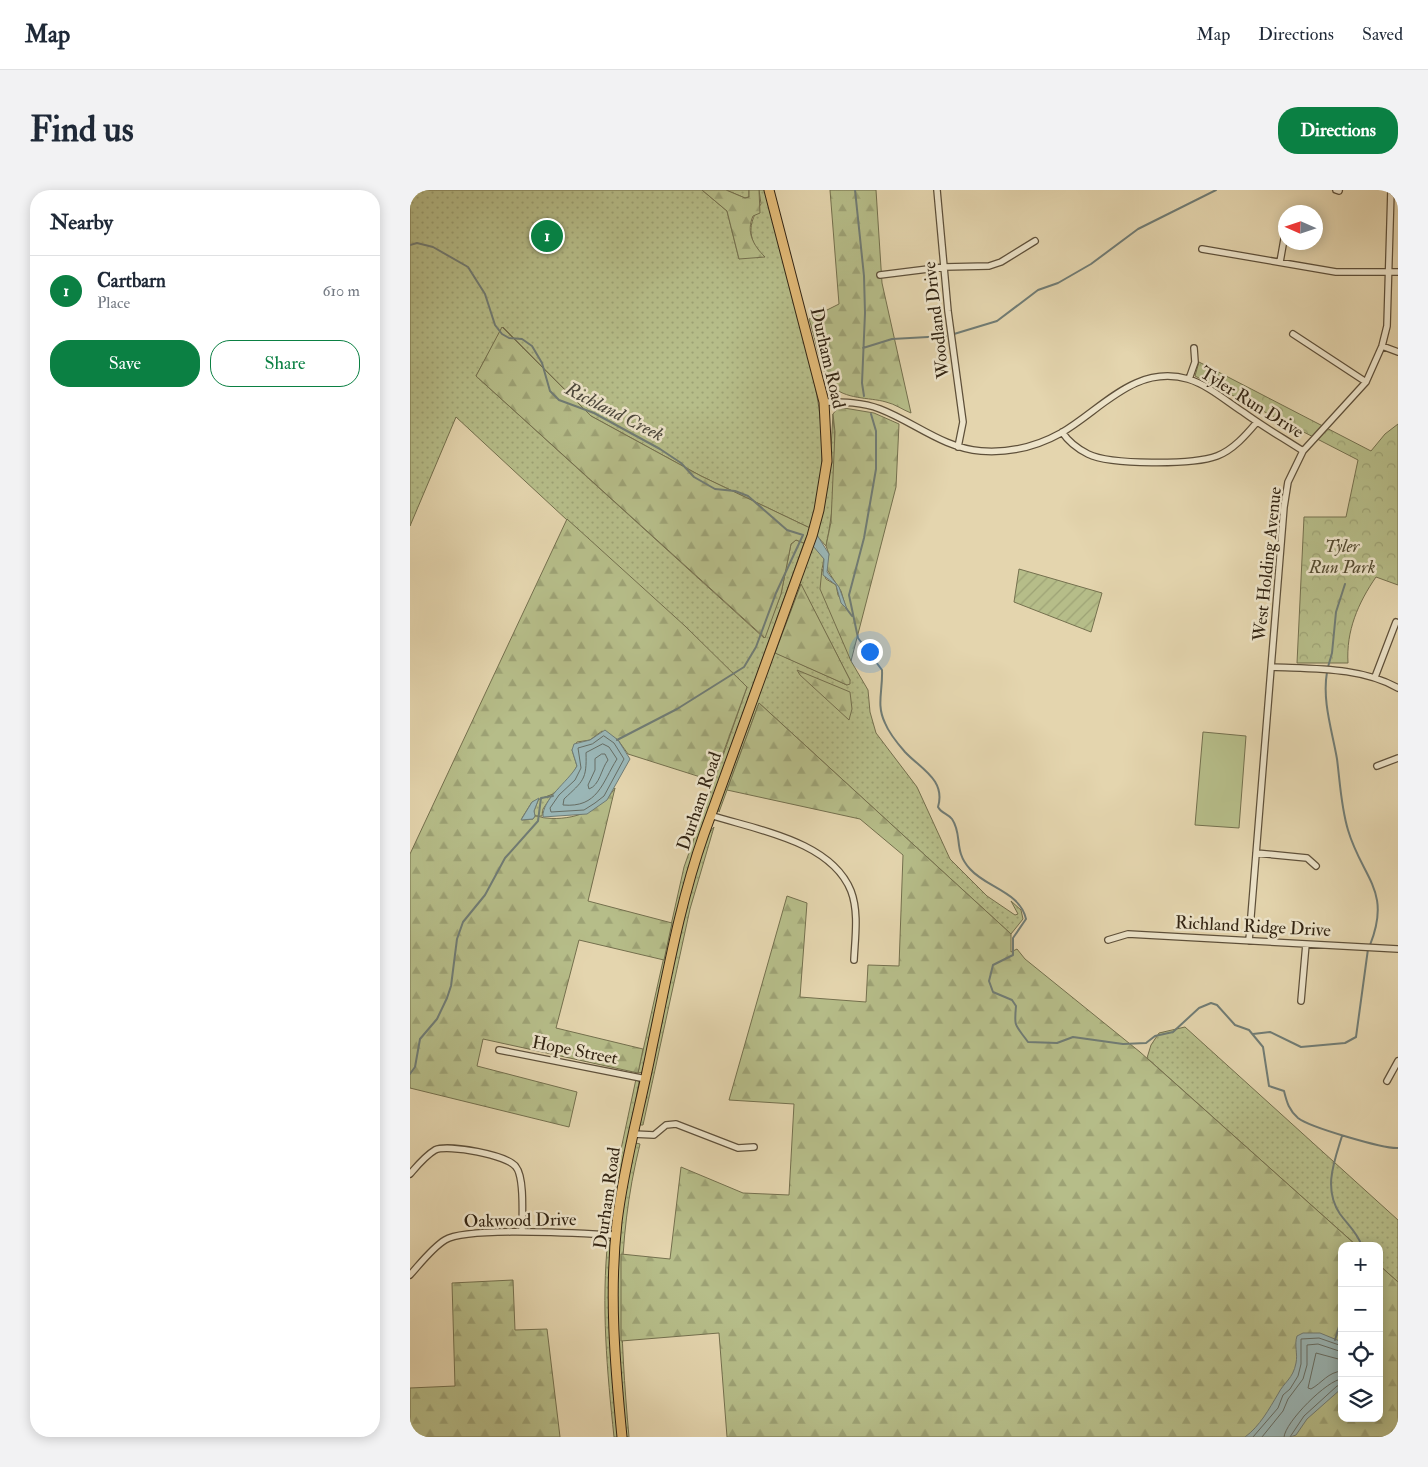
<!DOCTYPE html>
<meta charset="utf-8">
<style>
:root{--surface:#fff;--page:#f2f2f3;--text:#1f2937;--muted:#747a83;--line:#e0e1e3;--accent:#0b8043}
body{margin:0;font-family:"IM FELL Double Pica",serif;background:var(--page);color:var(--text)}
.controls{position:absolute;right:15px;bottom:15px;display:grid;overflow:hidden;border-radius:10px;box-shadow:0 2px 12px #0003}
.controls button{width:45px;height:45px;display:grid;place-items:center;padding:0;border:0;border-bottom:1px solid var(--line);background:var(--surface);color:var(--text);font:25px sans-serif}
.compass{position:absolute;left:868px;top:15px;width:45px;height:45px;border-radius:50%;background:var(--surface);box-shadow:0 2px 12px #0003;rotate:273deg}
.you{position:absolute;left:459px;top:461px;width:18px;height:18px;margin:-12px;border:4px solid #fff;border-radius:50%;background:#1a73e8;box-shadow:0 0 0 8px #1a73e833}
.badge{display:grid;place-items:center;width:32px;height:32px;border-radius:50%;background:var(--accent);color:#fff;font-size:16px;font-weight:700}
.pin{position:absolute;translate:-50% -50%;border:2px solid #fff;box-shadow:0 1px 5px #0006}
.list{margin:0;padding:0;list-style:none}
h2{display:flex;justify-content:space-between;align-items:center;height:65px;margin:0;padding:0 20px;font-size:21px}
h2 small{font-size:16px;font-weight:400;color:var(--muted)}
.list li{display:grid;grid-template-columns:32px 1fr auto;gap:15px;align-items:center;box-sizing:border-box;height:70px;padding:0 20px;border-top:1px solid var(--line)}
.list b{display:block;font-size:19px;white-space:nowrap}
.list p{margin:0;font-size:16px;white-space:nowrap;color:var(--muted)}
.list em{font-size:16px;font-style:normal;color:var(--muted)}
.actions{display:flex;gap:10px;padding:15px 20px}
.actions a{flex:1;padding:11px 0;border:1px solid var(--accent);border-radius:20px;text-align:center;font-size:18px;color:var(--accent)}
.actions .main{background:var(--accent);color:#fff}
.icon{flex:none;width:28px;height:28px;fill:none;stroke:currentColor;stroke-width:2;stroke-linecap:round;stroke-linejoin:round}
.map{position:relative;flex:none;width:988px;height:1247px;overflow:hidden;border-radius:20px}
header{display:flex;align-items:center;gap:30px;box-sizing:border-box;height:70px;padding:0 25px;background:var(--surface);border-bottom:1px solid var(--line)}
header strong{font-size:24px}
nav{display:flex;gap:28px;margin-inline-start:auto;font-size:18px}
.intro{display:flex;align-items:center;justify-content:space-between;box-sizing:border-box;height:120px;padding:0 30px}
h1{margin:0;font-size:35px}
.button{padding:12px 22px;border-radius:20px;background:var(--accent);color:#fff;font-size:18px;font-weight:700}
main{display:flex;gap:30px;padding:0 30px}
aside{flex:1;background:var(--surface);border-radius:20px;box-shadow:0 2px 12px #0003}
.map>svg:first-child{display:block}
.grass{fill:url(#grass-dots);stroke:#74704e;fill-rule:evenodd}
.forest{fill:url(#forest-firs);stroke:#74704e}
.park{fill:url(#park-crowns);stroke:#74704e}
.garden{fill:url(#garden-furrows);stroke:#74704e}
.pitch{fill:#b6bd89;stroke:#74704e}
.water{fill:#9ab6b6;stroke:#707c75}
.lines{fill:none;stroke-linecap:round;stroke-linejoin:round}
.shore{stroke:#666d64;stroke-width:1}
.stream{stroke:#707c75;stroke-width:2}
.minor-casing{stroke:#5e503a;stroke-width:8}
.primary-casing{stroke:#322413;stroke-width:11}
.minor{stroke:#ede4ca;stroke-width:5.5}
.primary{stroke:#e2ba77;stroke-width:9}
.labels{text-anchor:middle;stroke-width:5;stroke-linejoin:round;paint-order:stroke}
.street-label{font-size:18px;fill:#322413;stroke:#ede4ca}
.park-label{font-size:18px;font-style:italic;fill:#534a30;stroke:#ede4ca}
.water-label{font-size:19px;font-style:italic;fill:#4c483c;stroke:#ede4ca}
</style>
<header>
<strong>Map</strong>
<nav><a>Map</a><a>Directions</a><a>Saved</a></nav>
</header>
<div class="intro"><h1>Find us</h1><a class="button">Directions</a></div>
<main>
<aside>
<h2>Nearby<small></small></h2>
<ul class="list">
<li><span class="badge">1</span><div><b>Cartbarn</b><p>Place</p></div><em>610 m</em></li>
</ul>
<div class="actions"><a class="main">Save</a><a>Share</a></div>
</aside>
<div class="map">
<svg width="988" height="1247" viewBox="0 0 988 1247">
<defs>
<pattern id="grass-dots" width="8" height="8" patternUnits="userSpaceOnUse" patternTransform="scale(1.25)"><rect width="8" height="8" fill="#b6bd89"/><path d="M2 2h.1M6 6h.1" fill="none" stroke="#9da275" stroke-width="1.8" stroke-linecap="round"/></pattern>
<pattern id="forest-firs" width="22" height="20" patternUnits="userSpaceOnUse" patternTransform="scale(1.25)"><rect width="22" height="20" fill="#b6bd89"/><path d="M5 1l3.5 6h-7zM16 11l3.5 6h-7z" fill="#9da275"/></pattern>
<pattern id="park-crowns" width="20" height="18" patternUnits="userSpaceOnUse" patternTransform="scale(1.25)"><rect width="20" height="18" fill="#b6bd89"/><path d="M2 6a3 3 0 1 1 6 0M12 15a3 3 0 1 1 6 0" fill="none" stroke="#9da275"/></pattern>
<pattern id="garden-furrows" width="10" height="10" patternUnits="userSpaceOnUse" patternTransform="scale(1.25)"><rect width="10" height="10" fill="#b6bd89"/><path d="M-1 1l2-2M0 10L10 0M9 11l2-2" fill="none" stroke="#9da275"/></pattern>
</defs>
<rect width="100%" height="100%" fill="#e4d5ae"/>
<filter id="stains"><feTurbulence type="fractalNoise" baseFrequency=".004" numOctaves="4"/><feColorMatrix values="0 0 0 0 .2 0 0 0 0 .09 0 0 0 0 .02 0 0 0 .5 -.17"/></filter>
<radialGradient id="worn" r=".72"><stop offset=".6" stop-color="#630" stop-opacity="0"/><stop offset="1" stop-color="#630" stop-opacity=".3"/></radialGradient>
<path class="grass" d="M0 0H292L317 21 329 69 346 58C337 41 341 29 351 14L349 0H355C366 42 377 83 388 125 408 203 424 258 400 338L291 286 181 226 93 137 66 186 354 448 371 404 381 354 386 350 394 353 284 660 233 882 228 883 274 677 337 497 46 227 0 336Z
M316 0H339V7L335 8Z
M423 224C427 267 425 314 416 356L407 346 405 357 414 369 412 379 441 471 458 500 460 522 466 543 507 597 540 669 577 706 605 725 608 724 601 711 611 720 613 729 601 744 349 513 309 622 308 613 413 317 420 275ZM391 395 440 490 437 495 366 463Z
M143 604 133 619 132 626H125L124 621 129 608Z
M304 637 280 719 233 935H230C233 914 239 893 243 872 251 832 282 658 304 637Z
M775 837 988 1030V1092L969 1075V1056H947L737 868 741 855 749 843Z
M226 889 229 892 204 1034 199 1041 210 964Z
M226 953 230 954C205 1055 210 1144 219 1247H215C209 1171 202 1095 212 1019 215 998 218 973 226 953Z
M198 1048 201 1053 209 1247H204C197 1181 191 1115 198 1048Z"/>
<path class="forest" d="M292 0H316L335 8 339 7V0H349L350 23 343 26C336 42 343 55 355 67L329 69 317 21Z
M420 0H466L472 93 501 223C493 220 485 214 476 212 459 207 435 210 421 195 413 186 404 144 399 129L429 114Z
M92 137 181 226 291 286 400 338 394 353 386 350 381 354 371 404 355 448 66 186Z
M434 218 464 223 489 234 486 297 441 471 410 399 412 379 416 389 426 395 428 405 436 418 431 401 416 378 419 364 416 356 421 332 425 242 423 224 427 219Z
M157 329 275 436 337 497 303 591 218 564 208 550 192 541 180 550 167 552 162 560 167 576 161 587 143 604 122 612 112 628V630L123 629 125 626C130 626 132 628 136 628 163 631 191 620 205 598L178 711 262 733 254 770 169 750 146 838 233 859 228 883 73 849 67 876 167 902 159 937 0 898V664Z
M391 394 440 490V494L437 495 365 463Z
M387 480 440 502 442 519 439 530 390 485Z
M349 513 601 744V762L607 759 615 769 730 862 947 1056H932V1228H969V1075L988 1092V1247H317L309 1143 211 1151V1064L260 1069 271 977 333 1003 379 1005 384 914 319 910 377 706 397 713 390 807 456 812 458 775 489 776 493 665 450 629 317 600Z
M103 1090 105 1140 137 1139 150 1247H0V1198L45 1196 42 1093Z"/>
<path class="park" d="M789 172 961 261 975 244 988 234V395L966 387C948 413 936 441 938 473H887L894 327H936L948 270 785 186Z"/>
<path class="garden" d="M609 379 692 403 681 442 604 412Z"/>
<path class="pitch" d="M793 542 836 546 829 638 785 635Z"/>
<path class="water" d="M407 345 419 364 417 382 429 397 437 419 431 413 426 395 413 385 414 369 403 356Z
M195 540 208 550 220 569 197 610 177 624 133 627C132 609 158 592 167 576L162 560 164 554 180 550Z
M129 608 124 621 125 626 123 629 111 630 122 612Z
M893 1143H910L932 1152V1198L897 1229 886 1245 880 1247H835C850 1236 859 1219 868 1204 874 1192 883 1189 886 1173 888 1164 884 1155 887 1146Z"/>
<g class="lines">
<path class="shore" d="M194 546 204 553 214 569 194 606 185 613 174 620 141 622 140 618 149 605 165 590 171 578 168 558 182 554Z
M193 554 199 557 207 569C192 593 188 618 153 615L154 609C173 591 177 590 176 563Z
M192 564H195L198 570C191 579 190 595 179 599L178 595 185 580V569Z
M932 1170 906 1163 898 1198 901 1199C912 1193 918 1182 932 1181
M843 1247 868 1218 873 1205 880 1199 888 1186 891 1174V1149L909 1148 932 1156
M852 1247 873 1221 878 1209 893 1189 897 1175V1155L908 1154 932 1162
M874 1247C875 1232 918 1189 932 1189
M880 1247 894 1226 927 1196 932 1195"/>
<path class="stream" d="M445 0 454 86 455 123 452 193 454 206
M0 55 7 53 23 57 58 77 75 104 85 135 92 144 99 148 112 149 122 156 132 173 140 201 149 210 184 223 250 259 271 273 284 287 305 299 325 301 338 306 377 340 393 345 366 403 346 457 334 477 267 519 207 550
M544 144 587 131 628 100 648 93 681 74 728 39 806 0
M453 158 482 149 536 146
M461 224 466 241V279L454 348 439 405 448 448 472 480C473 500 466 515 475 533 479 543 488 554 495 562 511 579 536 590 528 617 531 623 538 624 542 629 553 645 543 661 560 679 577 698 610 702 616 729L603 748V765L583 775 579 791 583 802 602 810 606 816C604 838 605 834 618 852L647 853 663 847 713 854 736 853 745 846 763 842 789 818 801 813 807 815 825 835 839 840 853 857 859 896 874 901C877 913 879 920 888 928 899 937 974 959 988 958
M436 418 442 426
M918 477 922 463 926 422 935 394
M917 482C912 511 922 540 927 569 930 592 931 617 938 640 952 688 982 700 960 755
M843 844 860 842 891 857 935 853 946 847 958 759
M0 884 5 877 10 849 27 829 37 808 41 796 47 749 53 732 75 705 95 668 128 631 131 608 143 606
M932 946C924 972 913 999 930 1024 938 1035 947 1042 952 1056
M925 1150 932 1126"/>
<g class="minor-casing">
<path id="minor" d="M527 0 538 121 553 232 548 257
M926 0 929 1
M792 59 926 82H988
M870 72 876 38
M470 85 534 77 579 76 591 72 625 51
M883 144 956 192
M972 156 988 162
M779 189 785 172 784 158
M414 212C434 212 452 212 470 219 504 232 533 258 571 261 599 263 626 257 651 243 691 220 725 174 778 189 798 195 816 211 833 222 852 236 873 248 893 261
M652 242C658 251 668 259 678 264 700 275 783 275 807 266 823 260 836 245 847 232
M862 477C904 479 951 477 988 498
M965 487 986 432
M967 576 988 568
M300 625C347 640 421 651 441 701 449 722 445 748 444 770
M846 663 897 668 906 676
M698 750 718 744 988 759
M839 751 874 317 878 292 893 261 956 192 972 156 977 136 981 0
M891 811 896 754
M89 860 236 889
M977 891 988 871
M223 944 244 945 256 935 266 934 328 958 344 957
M0 984C7 976 15 966 25 960 38 954 98 965 106 977 115 988 112 1028 112 1042
M0 1085C10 1074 22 1058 35 1050 58 1036 174 1044 206 1045"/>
</g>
<g class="primary-casing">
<path id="primary" d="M212 1247C205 1175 199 1104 207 1032 214 973 231 915 242 857 257 786 270 712 294 644L402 346 409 320 417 271 414 212 359 0"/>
</g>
<use href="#minor" class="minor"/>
<use href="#primary" class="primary"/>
</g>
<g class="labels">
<g class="street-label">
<text transform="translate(526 130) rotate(-97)" y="6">Woodland Drive</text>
<text transform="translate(418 168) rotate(77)" y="6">Durham Road</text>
<text transform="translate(842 212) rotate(32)" y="6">Tyler Run Drive</text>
<text transform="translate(857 374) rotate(-84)" y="6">West Holding Avenue</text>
<text transform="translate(289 611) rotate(-71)" y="6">Durham Road</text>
<text transform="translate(843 736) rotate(3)" y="6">Richland Ridge Drive</text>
<text transform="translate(165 860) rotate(11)" y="6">Hope Street</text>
<text transform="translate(197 1008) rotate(-82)" y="6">Durham Road</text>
<text transform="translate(110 1030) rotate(-1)" y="6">Oakwood Drive</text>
</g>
<g class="park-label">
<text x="932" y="362">Tyler<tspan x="932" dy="21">Run Park</tspan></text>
</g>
<g class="water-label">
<text transform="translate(205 221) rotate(27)" y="7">Richland Creek</text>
</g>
</g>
<rect width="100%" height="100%" filter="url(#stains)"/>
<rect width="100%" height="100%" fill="url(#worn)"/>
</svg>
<div class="controls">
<button>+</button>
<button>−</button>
<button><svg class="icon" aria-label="locate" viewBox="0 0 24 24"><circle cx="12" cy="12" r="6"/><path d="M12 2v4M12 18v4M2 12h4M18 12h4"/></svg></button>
<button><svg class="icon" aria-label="layers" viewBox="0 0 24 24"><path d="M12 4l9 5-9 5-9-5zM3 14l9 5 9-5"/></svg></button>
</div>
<svg class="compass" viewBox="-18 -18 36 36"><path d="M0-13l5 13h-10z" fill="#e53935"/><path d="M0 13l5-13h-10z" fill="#747a83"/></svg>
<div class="you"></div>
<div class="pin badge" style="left:137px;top:46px">1</div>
</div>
</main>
